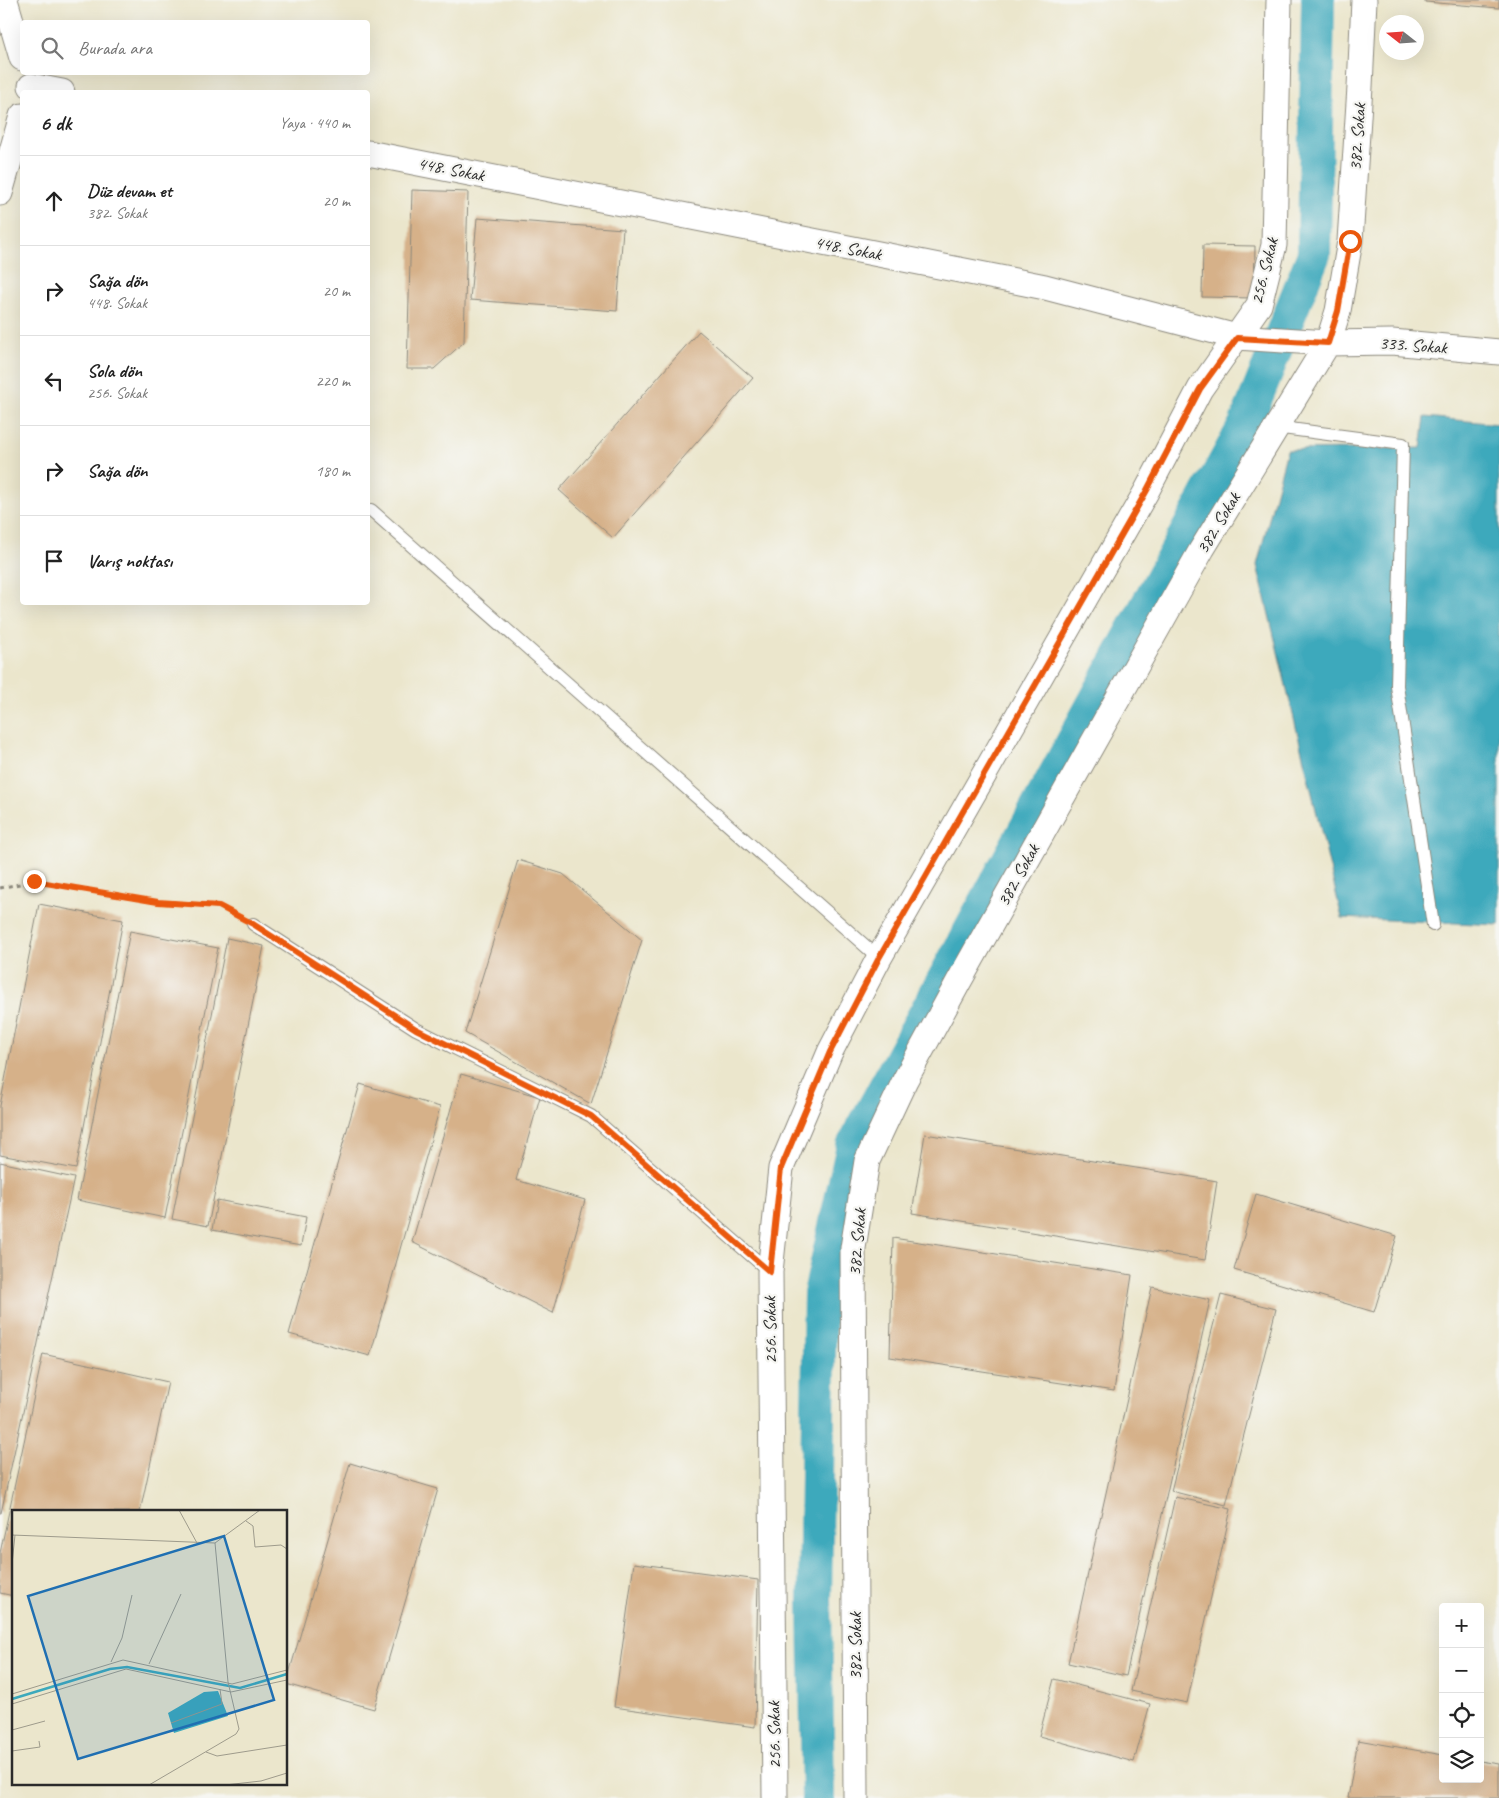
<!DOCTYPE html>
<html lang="tr">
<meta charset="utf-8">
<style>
:root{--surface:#fff;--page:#f6f6f6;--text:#222;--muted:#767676;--line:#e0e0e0}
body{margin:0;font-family:Caveat,sans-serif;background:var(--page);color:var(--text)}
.controls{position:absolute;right:15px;bottom:15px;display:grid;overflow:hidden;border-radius:5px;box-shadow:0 5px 20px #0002}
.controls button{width:45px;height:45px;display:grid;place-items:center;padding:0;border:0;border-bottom:1px solid var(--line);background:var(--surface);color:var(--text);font:25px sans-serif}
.compass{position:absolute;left:1379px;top:15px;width:45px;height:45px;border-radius:50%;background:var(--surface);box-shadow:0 5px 20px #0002;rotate:287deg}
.stop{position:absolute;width:15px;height:15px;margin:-11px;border:4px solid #ea580c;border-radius:50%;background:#fff}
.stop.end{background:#ea580c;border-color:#fff;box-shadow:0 1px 5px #0008}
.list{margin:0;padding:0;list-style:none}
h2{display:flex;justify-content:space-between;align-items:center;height:65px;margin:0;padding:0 20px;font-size:21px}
h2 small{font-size:16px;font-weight:400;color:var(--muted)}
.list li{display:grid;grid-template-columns:32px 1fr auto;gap:15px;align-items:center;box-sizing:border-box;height:90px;padding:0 20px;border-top:1px solid var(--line)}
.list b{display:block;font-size:19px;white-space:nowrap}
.list p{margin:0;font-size:16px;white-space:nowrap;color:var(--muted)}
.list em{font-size:16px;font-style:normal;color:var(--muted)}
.icon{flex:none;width:28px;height:28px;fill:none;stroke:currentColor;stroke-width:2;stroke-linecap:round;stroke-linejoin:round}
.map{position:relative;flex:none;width:1499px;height:1798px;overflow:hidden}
.search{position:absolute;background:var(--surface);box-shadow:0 5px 20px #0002;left:20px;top:20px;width:350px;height:55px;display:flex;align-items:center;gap:12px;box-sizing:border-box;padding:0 18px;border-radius:5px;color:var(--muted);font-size:19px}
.panel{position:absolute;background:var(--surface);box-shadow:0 5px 20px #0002;left:20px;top:90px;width:350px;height:515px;border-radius:5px}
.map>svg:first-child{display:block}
.water{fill:#3ca9bc;stroke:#346a74}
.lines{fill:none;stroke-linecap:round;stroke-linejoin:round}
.canal{stroke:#3ca9bc;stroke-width:34}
.building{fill:#d6b189}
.lane-casing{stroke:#8b887c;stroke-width:14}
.street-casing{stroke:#8b887c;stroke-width:27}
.path{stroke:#8b887c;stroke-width:3;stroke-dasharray:4 4;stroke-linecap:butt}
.lane{stroke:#fff;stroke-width:12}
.street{stroke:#fff;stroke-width:25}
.route{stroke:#ea580c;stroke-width:6}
.labels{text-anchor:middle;stroke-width:4.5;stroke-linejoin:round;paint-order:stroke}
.street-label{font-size:18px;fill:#2b2b2b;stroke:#f6f6f2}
.inset-river{fill:none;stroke:#3ca9bc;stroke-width:2.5}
.inset-road{fill:none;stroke:#9e9b8c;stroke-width:1}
.view{fill:#1f6fb2;fill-opacity:0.15;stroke:#1f6fb2;stroke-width:2.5}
.inset-edge{fill:none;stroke:#2b2b2b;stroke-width:2.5}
</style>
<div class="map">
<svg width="1499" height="1798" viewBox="0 0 1499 1798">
<rect width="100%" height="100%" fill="#f6f6f2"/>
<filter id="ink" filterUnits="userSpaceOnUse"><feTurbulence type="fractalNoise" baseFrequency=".02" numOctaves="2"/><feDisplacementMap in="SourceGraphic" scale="10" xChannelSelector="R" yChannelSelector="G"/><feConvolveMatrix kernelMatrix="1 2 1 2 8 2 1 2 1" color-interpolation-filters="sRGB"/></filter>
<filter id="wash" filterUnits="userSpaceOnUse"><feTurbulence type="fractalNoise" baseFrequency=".0096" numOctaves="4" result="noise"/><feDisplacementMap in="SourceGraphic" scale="20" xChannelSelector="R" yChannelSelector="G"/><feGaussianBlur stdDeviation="1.12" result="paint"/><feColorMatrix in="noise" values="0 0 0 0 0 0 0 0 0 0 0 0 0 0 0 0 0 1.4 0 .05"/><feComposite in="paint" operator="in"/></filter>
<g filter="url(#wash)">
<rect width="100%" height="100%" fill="#ebe6cc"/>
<path class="water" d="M1425 417 1499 424V925L1342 918 1257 565 1287 450 1421 448Z"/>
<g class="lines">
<path class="canal" d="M818 1798 815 1600 820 1294 853 1146 1245 425 1314 254 1318 0"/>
</g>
<g id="blocks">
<path class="building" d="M1425 0H1499V8L1425 2Z
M412 190 468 192 464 342 434 369H407Z
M477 218 623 229 617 311 470 300Z
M1203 245 1255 246 1254 298 1202 297Z
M699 331 753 378 613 538 559 490Z
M518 860 563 874 642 940 591 1104 465 1033Z
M39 904 123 920 76 1169 0 1155V1106Z
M130 931 218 948 165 1218 77 1200Z
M227 938 264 946 208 1226 172 1219Z
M461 1074 540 1097 516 1180 585 1200 553 1313 412 1242Z
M360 1084 440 1107 370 1356 289 1334Z
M925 1134 1217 1181 1205 1260 912 1213Z
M0 1162 74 1178 1 1513H0Z
M1256 1194 1397 1236 1374 1312 1234 1270Z
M217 1200 306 1217 301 1246 212 1230Z
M893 1238 1132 1275 1114 1391 890 1357Z
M1152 1287 1210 1300 1126 1676 1068 1663Z
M1221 1295 1276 1309 1226 1505 1171 1491Z
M43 1354 168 1382 140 1512H14V1596L0 1593V1553Z
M350 1463 438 1489 374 1709 286 1684Z
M1175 1497 1231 1509 1187 1703 1131 1691Z
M634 1563 758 1580 755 1727 614 1707Z
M1054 1679 1150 1704 1134 1762 1039 1736Z
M1358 1740 1443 1755V1779H1480V1761L1499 1764V1798H1348Z"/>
</g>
</g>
<g filter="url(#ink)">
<use href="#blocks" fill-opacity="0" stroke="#8b887c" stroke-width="1"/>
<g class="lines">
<g class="lane-casing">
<path id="lane" d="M1275 427 1403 444 1397 686 1433 925
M371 510 879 958
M253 924 416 1029 591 1116 770 1272"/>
</g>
<g class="street-casing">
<path id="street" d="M5 0 22 58
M31 86 62 92
M368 153 1045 287 1237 337 1328 343 1392 342 1499 352
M0 193 22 116
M775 1798 770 1272 781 1168 830 1052 879 958 1146 492 1200 389 1259 305 1274 245 1279 0
M856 1798 853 1248 867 1161 905 1080 959 981 1202 549 1328 343 1338 311 1350 241 1360 87 1364 0"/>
</g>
<path class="path" d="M0 888 34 881 157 902 219 906 233 913"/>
<use href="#lane" class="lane"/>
<use href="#street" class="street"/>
</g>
</g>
<g class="lines" filter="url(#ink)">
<path class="route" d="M34 881 158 902 219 906 253 924 416 1029 591 1116 770 1272 781 1168 830 1052 879 958 1146 492 1200 389 1237 338 1328 343 1338 311 1350 241"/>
</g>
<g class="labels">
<g class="street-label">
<text transform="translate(1357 137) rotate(-86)" y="6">382. Sokak</text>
<text transform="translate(451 169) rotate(11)" y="6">448. Sokak</text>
<text transform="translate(848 248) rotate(11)" y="6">448. Sokak</text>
<text transform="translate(1264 271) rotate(-76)" y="6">256. Sokak</text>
<text transform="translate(1413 345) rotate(4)" y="6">333. Sokak</text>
<text transform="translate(1218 523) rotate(-59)" y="6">382. Sokak</text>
<text transform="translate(1018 875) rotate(-61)" y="6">382. Sokak</text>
<text transform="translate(857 1242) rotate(-85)" y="6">382. Sokak</text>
<text transform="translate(770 1330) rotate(-91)" y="6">256. Sokak</text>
<text transform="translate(855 1646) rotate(-90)" y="6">382. Sokak</text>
<text transform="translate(774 1735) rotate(-91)" y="6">256. Sokak</text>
</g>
</g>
<g transform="translate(12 1510)">
<rect width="275" height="275" fill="#ebe6cc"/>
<path d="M206 181 216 206 162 223 156 203 192 182Z" fill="#3ca9bc"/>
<path class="inset-river" d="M0 189 98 159 115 157 228 178 275 164"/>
<path class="inset-road" d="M167 0 185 33M234 11 241 16 243 37 269 35 275 39M0 25 203 33M203 33 248 0M0 54 3 25M99 152 110 128 120 85M137 154 169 84M0 184 111 150 220 174 275 160M0 194 114 159 219 182 275 170M159 213 210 194 208 179M0 220 33 211M0 241 28 237 27 231M194 242 205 246 275 235M137 275 224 224 227 219 216 172 203 33M213 275 249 271 275 263"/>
<path class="view" d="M212 26 262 190 66 249 16 86Z"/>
<rect width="275" height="275" class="inset-edge"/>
</g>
</svg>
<div class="controls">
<button>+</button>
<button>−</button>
<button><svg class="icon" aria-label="locate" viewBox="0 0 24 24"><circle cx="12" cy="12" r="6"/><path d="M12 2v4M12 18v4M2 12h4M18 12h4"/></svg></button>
<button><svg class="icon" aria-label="layers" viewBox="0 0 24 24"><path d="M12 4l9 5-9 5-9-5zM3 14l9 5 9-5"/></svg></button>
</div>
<svg class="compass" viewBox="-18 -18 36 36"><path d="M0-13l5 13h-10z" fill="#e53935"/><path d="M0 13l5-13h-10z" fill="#767676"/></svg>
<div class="stop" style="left:1350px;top:241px"></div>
<div class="stop end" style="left:34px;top:881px"></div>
<div class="search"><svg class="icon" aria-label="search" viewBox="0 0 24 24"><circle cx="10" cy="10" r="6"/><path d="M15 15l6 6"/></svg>Burada ara</div>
<section class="panel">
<h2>6 dk<small>Yaya · 440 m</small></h2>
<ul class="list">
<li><svg class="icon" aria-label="ahead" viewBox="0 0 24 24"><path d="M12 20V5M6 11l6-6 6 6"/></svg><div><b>Düz devam et</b><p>382. Sokak</p></div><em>20 m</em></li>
<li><svg class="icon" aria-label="right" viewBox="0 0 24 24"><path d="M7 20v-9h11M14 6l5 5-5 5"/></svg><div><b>Sağa dön</b><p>448. Sokak</p></div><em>20 m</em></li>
<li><svg class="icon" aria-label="left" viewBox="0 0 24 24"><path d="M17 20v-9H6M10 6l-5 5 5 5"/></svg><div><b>Sola dön</b><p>256. Sokak</p></div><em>220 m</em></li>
<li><svg class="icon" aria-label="right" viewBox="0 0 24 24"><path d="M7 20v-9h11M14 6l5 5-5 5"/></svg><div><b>Sağa dön</b></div><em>180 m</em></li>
<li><svg class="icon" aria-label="arrive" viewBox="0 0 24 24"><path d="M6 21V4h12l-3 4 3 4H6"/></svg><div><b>Varış noktası</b></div></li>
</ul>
</section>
</div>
